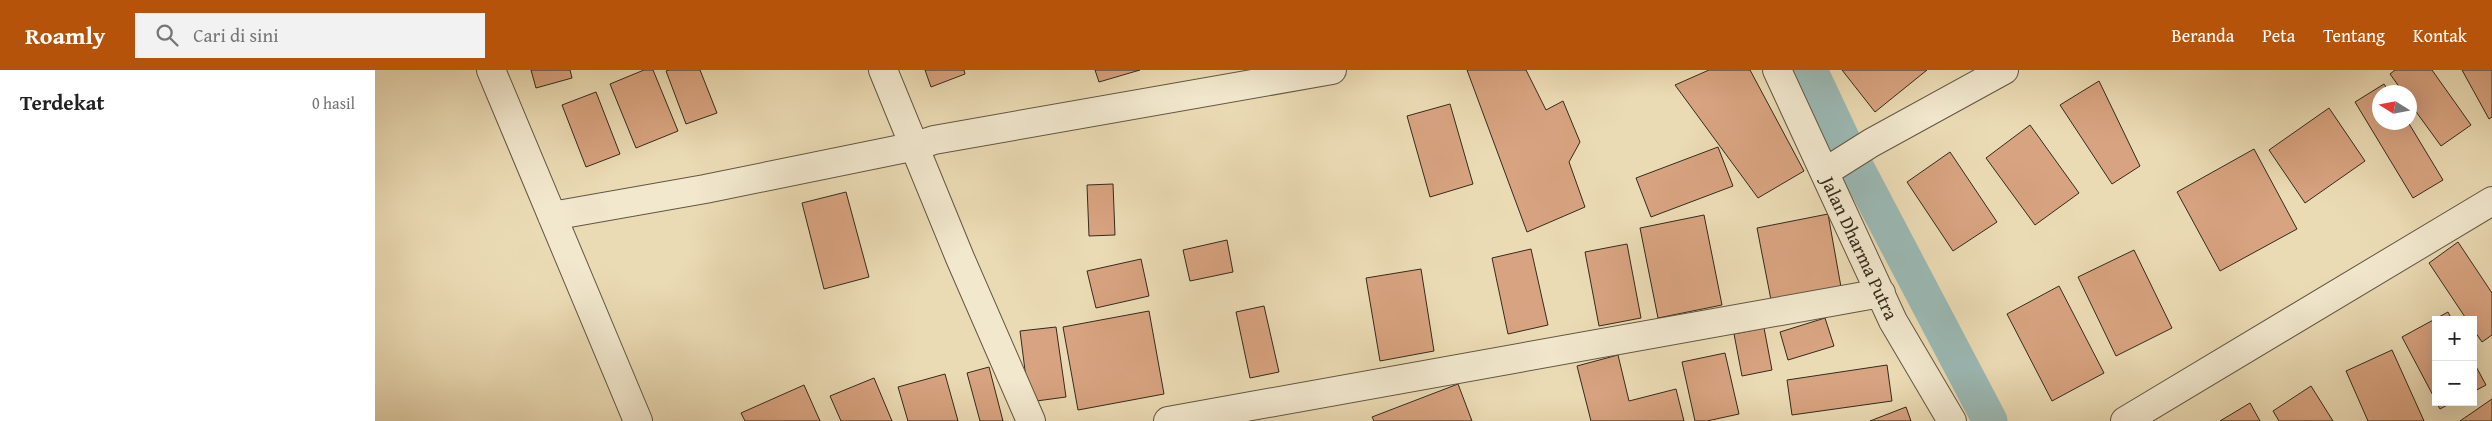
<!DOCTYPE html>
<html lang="id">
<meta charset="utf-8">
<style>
:root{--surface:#fff;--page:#f2f2f2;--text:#222;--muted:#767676;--line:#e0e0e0;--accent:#b45309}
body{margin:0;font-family:"Gentium Book Plus",serif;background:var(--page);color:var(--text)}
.controls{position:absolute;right:15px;bottom:15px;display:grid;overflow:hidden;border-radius:0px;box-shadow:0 5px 20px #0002}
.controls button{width:45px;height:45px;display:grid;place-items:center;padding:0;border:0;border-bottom:1px solid var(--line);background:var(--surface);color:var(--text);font:25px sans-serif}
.compass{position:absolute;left:1997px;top:15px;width:45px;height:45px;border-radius:50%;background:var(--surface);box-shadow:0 5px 20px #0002;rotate:281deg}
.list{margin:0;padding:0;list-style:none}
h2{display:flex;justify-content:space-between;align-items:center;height:65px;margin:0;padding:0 20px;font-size:21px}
h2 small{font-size:16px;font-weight:400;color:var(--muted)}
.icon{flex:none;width:28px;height:28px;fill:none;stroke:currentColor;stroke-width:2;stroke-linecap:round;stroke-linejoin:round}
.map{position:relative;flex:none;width:2117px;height:351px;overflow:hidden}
header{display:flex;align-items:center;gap:30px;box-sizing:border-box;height:70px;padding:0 25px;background:var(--accent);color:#fff}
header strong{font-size:24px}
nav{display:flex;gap:28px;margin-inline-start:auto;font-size:18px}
.search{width:350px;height:45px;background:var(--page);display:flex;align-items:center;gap:12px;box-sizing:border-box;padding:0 18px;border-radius:0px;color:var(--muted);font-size:19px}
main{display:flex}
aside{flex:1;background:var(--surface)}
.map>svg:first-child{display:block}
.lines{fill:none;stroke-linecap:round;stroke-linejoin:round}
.canal{stroke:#9bb9b5;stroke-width:35}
.building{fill:#d8a380;stroke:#342a1d}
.minor-casing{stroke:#625643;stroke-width:30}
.minor{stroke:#f2e8ce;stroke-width:28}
.labels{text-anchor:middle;stroke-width:4;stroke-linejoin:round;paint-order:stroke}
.street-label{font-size:19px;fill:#342a1d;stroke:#f2e8ce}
</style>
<header>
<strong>Roamly</strong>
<div class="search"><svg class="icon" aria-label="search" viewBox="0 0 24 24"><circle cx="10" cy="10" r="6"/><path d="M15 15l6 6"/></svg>Cari di sini</div>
<nav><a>Beranda</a><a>Peta</a><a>Tentang</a><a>Kontak</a></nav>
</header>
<main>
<aside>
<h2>Terdekat<small>0 hasil</small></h2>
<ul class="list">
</ul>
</aside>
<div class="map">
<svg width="2117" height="351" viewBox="0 0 2117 351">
<rect width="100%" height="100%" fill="#ebdbb4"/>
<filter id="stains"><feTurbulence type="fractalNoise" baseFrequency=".004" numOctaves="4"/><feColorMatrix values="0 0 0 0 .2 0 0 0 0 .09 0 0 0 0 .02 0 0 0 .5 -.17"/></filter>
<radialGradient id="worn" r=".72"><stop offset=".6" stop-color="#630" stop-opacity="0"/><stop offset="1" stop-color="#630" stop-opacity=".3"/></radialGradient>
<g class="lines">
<path class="canal" d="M1435 0 1474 83 1615 351"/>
</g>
<path class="building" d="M156 0H195L197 8 161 18Z
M269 0H278L303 61 261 78 235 14Z
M294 0H325L342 43 311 54 291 1Z
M550 0H589L590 4 556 17Z
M720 0H765L724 12Z
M1092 0H1151L1171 40 1188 31 1205 72 1194 92 1210 137 1152 162Z
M1334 0H1375L1429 101 1383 128 1300 15Z
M1467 0H1552L1500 42Z
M2020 0H2057L2096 55 2066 76 2034 32V22H2028L2015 4Z
M2087 0H2117V47L2114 49Z
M1724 11 1765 96 1737 114 1685 35Z
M2009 14 2014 22H2004V52H2033L2068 110 2038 128 1980 32Z
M221 22 245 84 211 97 187 35Z
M1075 34 1098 114 1055 127 1032 46Z
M1954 38 1990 91 1930 133 1894 80Z
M1655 55 1704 123 1660 155 1611 88Z
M1343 77 1358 116 1276 147 1261 108Z
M1879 79 1922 159 1845 201 1802 122Z
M1575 82 1622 152 1578 181 1532 112Z
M738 114 740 165 714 166 712 115Z
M471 122 494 207 449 219 427 133Z
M1453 144 1466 217 1396 230 1382 158Z
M1329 145 1347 235 1283 248 1265 158Z
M852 170 858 202 815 211 808 180Z
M2083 172 2117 223V265L2107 272 2098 259V250H2092L2054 193Z
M1252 174 1266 248 1224 256 1210 182Z
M1156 179 1173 255 1133 264 1117 188Z
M1759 180 1797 258 1741 286 1703 207Z
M766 189 774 226 721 238 712 201Z
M1046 199 1059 281 1005 291 991 208Z
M1684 216 1729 303 1677 331 1632 244Z
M889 236 904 302 875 308 861 242Z
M774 241 789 324 703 340 688 257Z
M2073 242 2077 250H2061V331L2027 267Z
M1450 248 1459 276 1413 290 1405 262Z
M681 257 691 327 654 332 645 261Z
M1389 258 1397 300 1367 306 1359 264Z
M2017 280 2049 351H1993L1971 301Z
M1350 283 1364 344 1332 351H1320L1307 292Z
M1243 285 1254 331 1301 319 1309 351H1216L1202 296Z
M2098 291 2111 315 2098 322Z
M1512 295 1517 331 1417 345 1412 310Z
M614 297 628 351H605L592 303Z
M570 304 583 351H533L523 317Z
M499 308 517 351H466L455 326Z
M1083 314 1097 351H999L997 347Z
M429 315 445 351H370L366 343Z
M1936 316 1958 351H1904L1898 341Z
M2117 329V351H2085Z
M2061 332H2078L2065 339Z
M1875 333 1885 351H1845Z
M1531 337 1536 351H1495Z"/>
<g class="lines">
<g class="minor-casing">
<path id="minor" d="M116 0 263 351
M508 0 585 188 656 351
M1402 0 1518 251 1577 351
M1450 102 1496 73 1629 0
M177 146 330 119 541 76 559 70 957 0
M793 351 1506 223
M1750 351 2117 131"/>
</g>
<use href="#minor" class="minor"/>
</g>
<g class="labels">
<g class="street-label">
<text transform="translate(1485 178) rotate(65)" y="7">Jalan Dharma Putra</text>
</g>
</g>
<rect width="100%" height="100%" filter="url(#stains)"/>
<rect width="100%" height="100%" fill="url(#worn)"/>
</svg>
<div class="controls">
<button>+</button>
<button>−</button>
</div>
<svg class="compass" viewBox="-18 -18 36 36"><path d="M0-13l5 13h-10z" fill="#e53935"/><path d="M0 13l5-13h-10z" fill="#767676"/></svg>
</div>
</main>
